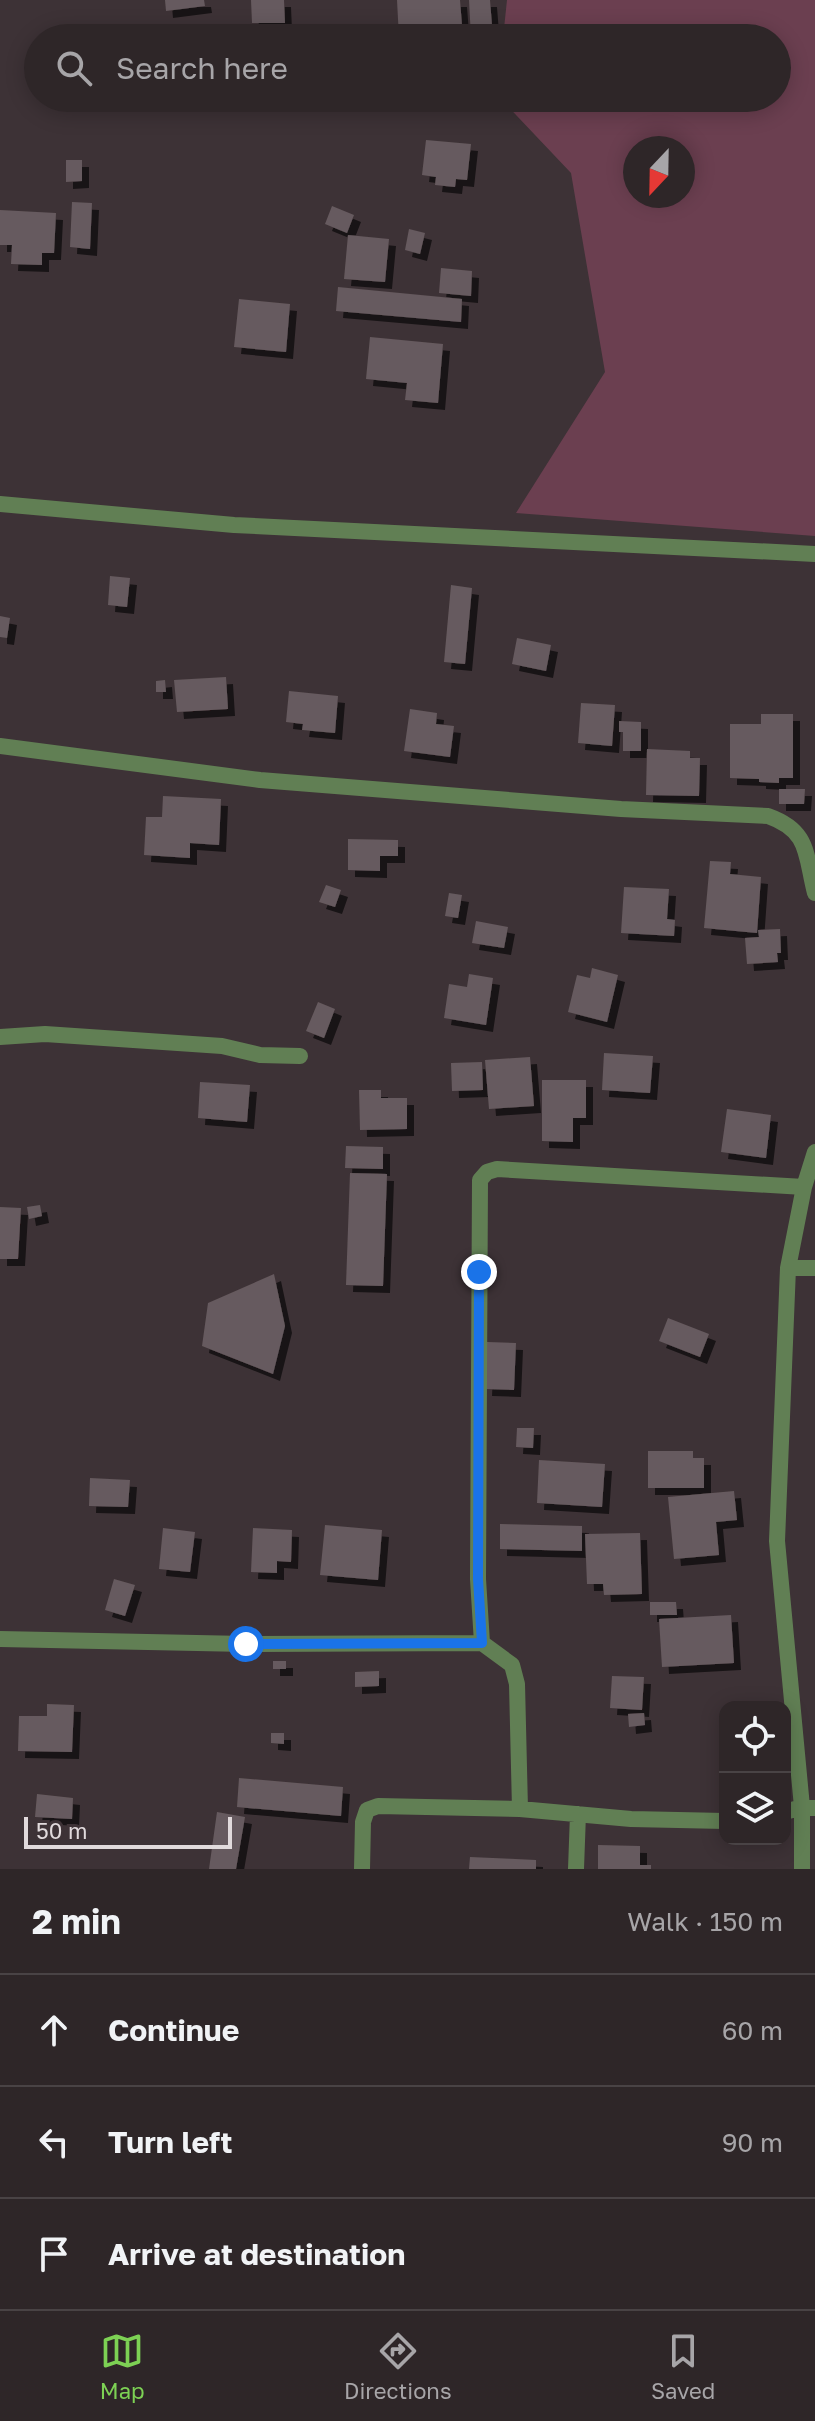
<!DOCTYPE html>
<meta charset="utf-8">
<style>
:root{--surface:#2e2628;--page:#362e30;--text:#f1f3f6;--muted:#a7a5a8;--line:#494345;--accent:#7dd154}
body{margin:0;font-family:"Golos Text",sans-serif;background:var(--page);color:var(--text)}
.controls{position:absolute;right:24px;bottom:24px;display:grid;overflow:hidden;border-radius:16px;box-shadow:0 4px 20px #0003}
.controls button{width:72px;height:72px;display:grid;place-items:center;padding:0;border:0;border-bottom:2px solid var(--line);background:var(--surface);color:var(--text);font:40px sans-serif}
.compass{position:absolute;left:623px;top:136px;width:72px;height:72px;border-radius:50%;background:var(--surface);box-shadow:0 4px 20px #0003;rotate:202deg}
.scale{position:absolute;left:24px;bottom:20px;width:208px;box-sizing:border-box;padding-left:8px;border:4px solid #e1dadc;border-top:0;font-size:22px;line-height:28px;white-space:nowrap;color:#e1dadc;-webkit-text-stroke:6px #3d3236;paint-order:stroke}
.stop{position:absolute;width:24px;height:24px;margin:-18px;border:6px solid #1a73e8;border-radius:50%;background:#fff}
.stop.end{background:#1a73e8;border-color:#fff;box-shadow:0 2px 8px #0008}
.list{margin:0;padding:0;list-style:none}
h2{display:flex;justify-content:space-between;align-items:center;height:104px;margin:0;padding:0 32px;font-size:34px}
h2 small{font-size:26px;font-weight:400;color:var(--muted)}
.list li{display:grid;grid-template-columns:52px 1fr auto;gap:24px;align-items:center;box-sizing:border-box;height:112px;padding:0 32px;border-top:2px solid var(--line)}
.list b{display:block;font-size:30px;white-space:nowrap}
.list em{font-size:26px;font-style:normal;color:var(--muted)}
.icon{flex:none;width:44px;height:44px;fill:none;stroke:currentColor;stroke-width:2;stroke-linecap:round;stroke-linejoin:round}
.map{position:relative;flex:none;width:815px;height:1869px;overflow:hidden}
.search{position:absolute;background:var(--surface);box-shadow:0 4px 20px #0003;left:24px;right:24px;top:24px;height:88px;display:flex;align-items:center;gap:20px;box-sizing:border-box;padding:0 28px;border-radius:44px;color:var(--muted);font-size:30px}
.sheet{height:440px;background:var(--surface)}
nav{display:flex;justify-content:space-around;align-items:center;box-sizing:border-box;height:112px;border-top:2px solid var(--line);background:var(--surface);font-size:22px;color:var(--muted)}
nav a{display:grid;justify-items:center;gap:4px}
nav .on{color:var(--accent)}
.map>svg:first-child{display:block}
.green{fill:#6b3f50;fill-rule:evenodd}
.building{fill:#665a5e;filter:url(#shadow)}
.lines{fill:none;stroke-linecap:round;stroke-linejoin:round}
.street{stroke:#617f54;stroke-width:16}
.route{stroke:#1a73e8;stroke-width:10}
</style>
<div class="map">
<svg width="815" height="1869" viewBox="0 0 815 1869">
<defs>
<filter id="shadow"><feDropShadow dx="7" dy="7" stdDeviation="0" flood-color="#0009"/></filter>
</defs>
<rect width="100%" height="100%" fill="#3d3236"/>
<path class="green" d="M507 0H815V536L516 513 605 372 571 173 500 98H777V38H503ZM635 148H683V196H635Z"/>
<path class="building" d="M165 0H204L205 6 166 11Z
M251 0H284L285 23H252Z
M397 0H460L463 38H399Z
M469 0H490L493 38H471Z
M426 140 471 144 467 180 456 179 455 187 435 185 436 177 422 175Z
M66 160H82V181L66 182Z
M72 202 92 203 90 249 70 247Z
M332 206 354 215 347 233 325 224Z
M0 210 56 213 54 253H42V265L11 264 12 245H0Z
M409 229 425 233 420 254 405 250Z
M348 235 389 239 385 282 344 279Z
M441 268 472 271 471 296 439 293Z
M338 287 462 299 461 322 336 311Z
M239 299 290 304 286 352 234 347Z
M370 337 443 344 438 403 405 400 407 383 366 379Z
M110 576 130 578 127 607 108 605Z
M451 585 472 588 465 664 444 662Z
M0 616 10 618 7 638 0 637Z
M517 638 551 645 546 671 512 664Z
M226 677 228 709 177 712 174 680Z
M165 680 166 692H156V681Z
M289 691 338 696 335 733 302 730 303 724 286 722Z
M581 703 615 705 612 746 578 743Z
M410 709 437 713 436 724 454 726 450 757 404 751Z
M761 714H793V778H779V783L759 782V779L730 778V724H761Z
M619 721 641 722V751H623V732H619Z
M647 749 690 751V758H700L699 796 646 795Z
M779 789H805L804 804H779Z
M163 796 221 799 219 845 190 843V858L144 855 146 817H162Z
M348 839 398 840V856H380V871L348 870Z
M710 861 731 862 730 874 761 877 757 933 704 928Z
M326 885 341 890 335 907 319 902Z
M624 887 669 889 667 919 675 920 674 936 621 933Z
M449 893 462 895 458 918 445 916Z
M476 921 508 927 504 948 472 943Z
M780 929 781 953H777L778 962 747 964 745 938 759 937 758 930Z
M592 968 618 975 607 1022 568 1012 577 975 590 978Z
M469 974 493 978 486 1025 444 1018 449 984 467 987Z
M318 1002 335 1009 324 1038 306 1031Z
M604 1053 653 1056 650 1093 602 1090Z
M530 1057 534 1106 489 1109 485 1060Z
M482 1062 483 1090 452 1091 451 1063Z
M542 1080H586V1118H573V1142L542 1141Z
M200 1082 250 1085 247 1122 198 1118Z
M359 1090H381V1098H407V1129L360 1130Z
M727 1109 771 1115 766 1158 721 1152Z
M346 1146 383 1147V1169L345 1168Z
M350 1173 387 1174 383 1286 346 1285Z
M40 1205 42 1216 29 1219 27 1207Z
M0 1207 21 1208 18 1259H0Z
M274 1274 285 1326 273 1374 202 1346 208 1303Z
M668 1318 709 1334 700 1357 659 1341Z
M487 1342 516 1343 514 1390 485 1389Z
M517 1428H534L533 1448 516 1447Z
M648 1451H693V1458H704V1488H648Z
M539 1460 605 1464 602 1507 537 1503Z
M90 1478 130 1480 128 1507 89 1506Z
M734 1491 737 1520 716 1522 719 1555 674 1559 668 1497Z
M500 1524 582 1526V1551L500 1549Z
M325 1525 382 1530 378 1580 320 1575Z
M163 1528 195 1532 190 1572 159 1569Z
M253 1528 292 1530 291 1562 277 1561V1573L251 1572Z
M640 1533 642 1594 604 1595 603 1584H587L585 1534Z
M114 1579 135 1585 125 1616 105 1610Z
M650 1602H676L677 1615H650Z
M731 1615 734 1663 662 1667 659 1619Z
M273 1661H286V1669H273Z
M379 1671V1686L355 1687V1672Z
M612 1676 644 1677 642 1710 610 1708Z
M47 1704 74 1705 72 1752 18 1751 19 1716H47Z
M644 1713 645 1725 629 1727 628 1714Z
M271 1733H284V1744L271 1743Z
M239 1778 343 1787 341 1816 237 1807Z
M37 1794 73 1798 72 1819 35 1817Z
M217 1812 245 1817 236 1869H209Z
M598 1845 640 1846V1865H651V1869H598Z
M470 1857 536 1860V1869H469Z"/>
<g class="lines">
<path class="street" d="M0 504 234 525 815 554
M0 746 260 780 621 809 768 816C810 831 805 854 815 893
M0 1037 45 1034 222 1046 260 1055 300 1056
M788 1268H815
M0 1639 246 1644 482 1643 512 1665 517 1684 520 1809
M482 1643 478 1579 480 1180 487 1172 497 1169 804 1187
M785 1812 802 1807 777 1541 788 1268 804 1187 815 1152
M362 1869 363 1822 367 1810 378 1806 520 1809 631 1819 725 1821
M576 1869 578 1814
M802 1869V1807L815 1808"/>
</g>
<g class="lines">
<path class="route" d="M246 1644 482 1643 478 1579 479 1272"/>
</g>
</svg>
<div class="controls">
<button><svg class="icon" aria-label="locate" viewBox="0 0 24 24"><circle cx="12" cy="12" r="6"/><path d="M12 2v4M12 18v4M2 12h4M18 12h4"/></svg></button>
<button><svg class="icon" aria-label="layers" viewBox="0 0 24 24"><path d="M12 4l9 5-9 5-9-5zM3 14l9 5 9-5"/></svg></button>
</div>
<svg class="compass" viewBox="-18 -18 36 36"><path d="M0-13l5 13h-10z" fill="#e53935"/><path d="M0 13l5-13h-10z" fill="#a7a5a8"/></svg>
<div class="scale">50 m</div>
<div class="stop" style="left:246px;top:1644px"></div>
<div class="stop end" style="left:479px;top:1272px"></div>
<div class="search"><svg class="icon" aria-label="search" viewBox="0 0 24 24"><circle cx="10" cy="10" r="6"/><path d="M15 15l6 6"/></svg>Search here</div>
</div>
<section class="sheet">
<h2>2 min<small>Walk · 150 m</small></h2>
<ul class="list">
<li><svg class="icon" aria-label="ahead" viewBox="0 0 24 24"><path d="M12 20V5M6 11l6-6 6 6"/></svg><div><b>Continue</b></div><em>60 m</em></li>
<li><svg class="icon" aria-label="left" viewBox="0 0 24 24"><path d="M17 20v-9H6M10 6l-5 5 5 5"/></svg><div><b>Turn left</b></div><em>90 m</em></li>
<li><svg class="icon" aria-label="arrive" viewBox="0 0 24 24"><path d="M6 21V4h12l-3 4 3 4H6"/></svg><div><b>Arrive at destination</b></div></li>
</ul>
</section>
<nav>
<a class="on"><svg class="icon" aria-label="map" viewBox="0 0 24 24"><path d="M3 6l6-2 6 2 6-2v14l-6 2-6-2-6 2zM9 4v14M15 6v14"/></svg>Map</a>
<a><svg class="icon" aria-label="directions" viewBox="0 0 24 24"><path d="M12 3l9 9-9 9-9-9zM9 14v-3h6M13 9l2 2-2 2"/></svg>Directions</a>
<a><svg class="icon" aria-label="saved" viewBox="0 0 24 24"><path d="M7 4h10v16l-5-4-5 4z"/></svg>Saved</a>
</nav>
